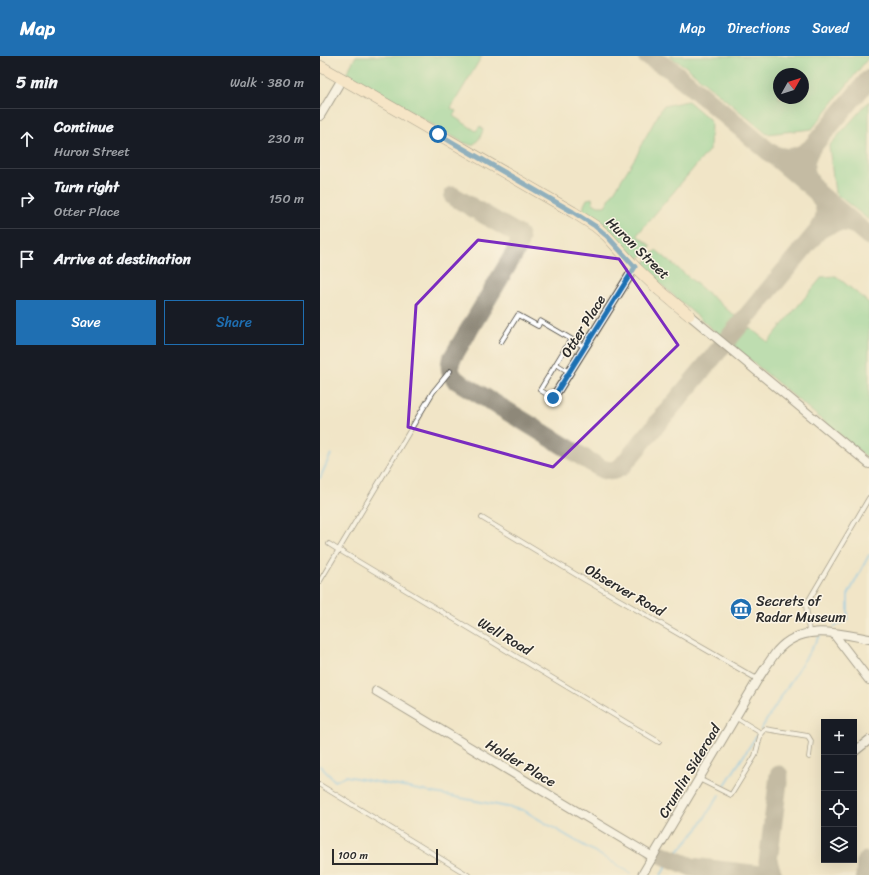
<!DOCTYPE html>
<meta charset="utf-8">
<style>
:root{--surface:#171b24;--page:#242831;--text:#f1f3f6;--muted:#9ea1a6;--line:#363941;--accent:#1f6fb2}
body{margin:0;font-family:Sriracha,sans-serif;background:var(--page);color:var(--text)}
.controls{position:absolute;right:12px;bottom:12px;display:grid;overflow:hidden;border-radius:0px;box-shadow:0 4px 16px #0002}
.controls button{width:36px;height:36px;display:grid;place-items:center;padding:0;border:0;border-bottom:1px solid var(--line);background:var(--surface);color:var(--text);font:20px sans-serif}
.compass{position:absolute;left:453px;top:12px;width:36px;height:36px;border-radius:50%;background:var(--surface);box-shadow:0 4px 16px #0002;rotate:51deg}
.scale{position:absolute;left:12px;bottom:10px;width:106px;box-sizing:border-box;padding-left:4px;border:2px solid #2b2b2b;border-top:0;font-size:11px;line-height:14px;white-space:nowrap;color:#2b2b2b;-webkit-text-stroke:3px #fcf5e5;paint-order:stroke}
.stop{position:absolute;width:12px;height:12px;margin:-9px;border:3px solid #1f6fb2;border-radius:50%;background:#fff}
.stop.end{background:#1f6fb2;border-color:#fff;box-shadow:0 1px 4px #0008}
.list{margin:0;padding:0;list-style:none}
h2{display:flex;justify-content:space-between;align-items:center;height:52px;margin:0;padding:0 16px;font-size:17px}
h2 small{font-size:13px;font-weight:400;color:var(--muted)}
.list li{display:grid;grid-template-columns:26px 1fr auto;gap:12px;align-items:center;box-sizing:border-box;height:60px;padding:0 16px;border-top:1px solid var(--line)}
.list b{display:block;font-size:15px;white-space:nowrap}
.list p{margin:0;font-size:13px;white-space:nowrap;color:var(--muted)}
.list em{font-size:13px;font-style:normal;color:var(--muted)}
.actions{display:flex;gap:8px;padding:12px 16px}
.actions a{flex:1;padding:9px 0;border:1px solid var(--accent);border-radius:0px;text-align:center;font-size:14px;color:var(--accent)}
.actions .main{background:var(--accent);color:#fff}
.icon{flex:none;width:22px;height:22px;fill:none;stroke:currentColor;stroke-width:2;stroke-linecap:round;stroke-linejoin:round}
.map{position:relative;flex:none;width:549px;height:819px;overflow:hidden}
header{display:flex;align-items:center;gap:24px;box-sizing:border-box;height:56px;padding:0 20px;background:var(--accent);color:#fff}
header strong{font-size:19px}
nav{display:flex;gap:22px;margin-inline-start:auto;font-size:14px}
main{display:flex}
aside{flex:1;background:var(--surface)}
.map>svg:first-child{display:block}
.green{fill:#82d394;stroke:#567f60;fill-rule:evenodd}
.lines{fill:none;stroke-linecap:round;stroke-linejoin:round}
.stream{stroke:#75c0ee;stroke-width:2}
.taxiway{stroke:#8e8879;stroke-width:19}
.lane-casing{stroke:#494742;stroke-width:5.5}
.street-casing{stroke:#494742;stroke-width:10}
.secondary-casing{stroke:#494742;stroke-width:12}
.lane{stroke:#fff;stroke-width:4}
.street{stroke:#fff;stroke-width:8}
.secondary{stroke:#fde5c5;stroke-width:11}
.route{stroke:#1f6fb2;stroke-width:5}
.marked{fill:none;stroke:#7b2cbf;stroke-width:3;stroke-linejoin:round}
.labels{text-anchor:middle;stroke-width:3;stroke-linejoin:round;paint-order:stroke}
.street-label{font-size:14px;fill:#2b2b2b;stroke:#fcf5e5}
.poi-label{font-size:14px;fill:#2b2b2b;stroke:#fcf5e5;text-anchor:start}
</style>
<header>
<strong>Map</strong>
<nav><a>Map</a><a>Directions</a><a>Saved</a></nav>
</header>
<main>
<aside>
<h2>5 min<small>Walk · 380 m</small></h2>
<ul class="list">
<li><svg class="icon" aria-label="ahead" viewBox="0 0 24 24"><path d="M12 20V5M6 11l6-6 6 6"/></svg><div><b>Continue</b><p>Huron Street</p></div><em>230 m</em></li>
<li><svg class="icon" aria-label="right" viewBox="0 0 24 24"><path d="M7 20v-9h11M14 6l5 5-5 5"/></svg><div><b>Turn right</b><p>Otter Place</p></div><em>150 m</em></li>
<li><svg class="icon" aria-label="arrive" viewBox="0 0 24 24"><path d="M6 21V4h12l-3 4 3 4H6"/></svg><div><b>Arrive at destination</b></div></li>
</ul>
<div class="actions"><a class="main">Save</a><a>Share</a></div>
</aside>
<div class="map">
<svg width="549" height="819" viewBox="0 0 549 819">
<rect width="100%" height="100%" fill="#fcf5e5"/>
<filter id="ink" filterUnits="userSpaceOnUse"><feTurbulence type="fractalNoise" baseFrequency=".025" numOctaves="2"/><feDisplacementMap in="SourceGraphic" scale="8" xChannelSelector="R" yChannelSelector="G"/><feConvolveMatrix kernelMatrix="1 2 1 2 8 2 1 2 1" color-interpolation-filters="sRGB"/></filter>
<filter id="wash" filterUnits="userSpaceOnUse"><feTurbulence type="fractalNoise" baseFrequency=".012" numOctaves="4" result="noise"/><feDisplacementMap in="SourceGraphic" scale="16" xChannelSelector="R" yChannelSelector="G"/><feGaussianBlur stdDeviation="0.9" result="paint"/><feColorMatrix in="noise" values="0 0 0 0 0 0 0 0 0 0 0 0 0 0 0 0 0 1.4 0 .05"/><feComposite in="paint" operator="in"/></filter>
<g filter="url(#wash)">
<rect width="100%" height="100%" fill="#f1e5c7"/>
<path class="green" d="M36 0H162L131 52 136 55 133 60 156 75 160 70 163 73C162 79 157 88 151 89 149 89 147 87 144 87L26 18Z
M349 0H549V1L492 73 447 78 365 10ZM459 18H483V42H459Z
M368 45 389 63 391 67 390 93 317 179 331 190 319 203H312L263 158 264 149 267 143 272 142 273 147 278 150H285L318 97 320 91 343 50Z
M549 45V164L515 137 509 90Z
M336 194 415 260 414 263 400 280 323 213V209Z
M516 220 549 247V403L416 292 414 288 425 275 430 272 448 286 502 221Z"/>
<g class="lines">
<path class="stream" d="M0 422 11 398
M514 571 528 563V539L549 499
M441 673 500 579
M0 710 15 725 26 720 203 754 311 817
M403 732 437 679
M353 801 377 774 399 739
M341 819 351 803"/>
<path class="taxiway" d="M327 0 350 13 366 26 549 180
M491 92 549 23
M451 97C465 105 479 102 491 92 468 131 524 138 498 175 510 166 523 162 537 170
M133 140 199 179 200 183 197 193 131 304C129 312 130 318 136 324L282 413C290 416 296 415 302 410L498 175
M336 796 372 811 441 819
M453 819 448 806 459 719
M545 819 546 805"/>
</g>
</g>
<g filter="url(#ink)">
<g class="lines">
<g class="lane-casing">
<path id="lane" d="M251 283 265 291
M181 286 198 259 218 270 220 265 251 283 220 334 233 342
M236 308 249 316
M162 462 265 524 437 623
M9 488 20 495
M19 494 339 686
M0 525 113 336 130 315
M489 576 486 549 549 442
M441 677 445 673 488 680 491 685 489 701
M379 723 411 739 435 700 441 677 415 661
M0 729 148 819"/>
</g>
<g class="street-casing">
<path id="street" d="M0 60 22 23
M369 259 549 408
M233 342 315 211
M513 577 549 624
M56 635 333 801
M534 696 549 684
M322 819 438 623C444 614 450 604 457 595 481 567 517 577 549 583"/>
</g>
<g class="secondary-casing">
<path id="secondary" d="M0 10 253 156 275 170 287 180 315 211 338 233 369 259"/>
</g>
<use href="#lane" class="lane"/>
<use href="#street" class="street"/>
<use href="#secondary" class="secondary"/>
</g>
</g>
<g class="lines" filter="url(#ink)">
<path class="route" d="M118 78 253 156 275 170 287 180 315 211 233 342"/>
</g>
<path d="M0 0H549V819H0ZM158 184 299 203 358 289 233 411 88 371 96 249Z" fill="#f1e5c7" fill-opacity=".55" fill-rule="evenodd"/>
<path class="marked" d="M158 184 299 203 358 289 233 411 88 371 96 249Z"/>
<defs>
<g id="museum-disc" transform="scale(1.15)"><circle r="9.5" fill="#1f6fb2" stroke="#fcf5e5"/><path d="M0-6L6-3V-2H-6V-3ZM-5-1h2V3h-2ZM-1-1h2V3h-2ZM3-1h2V3H3ZM-6 4H6V6H-6Z" fill="#fff"/></g>
</defs>
<g fill-rule="evenodd">
<use href="#museum-disc" x="421" y="553"/>
</g>
<g class="labels">
<g class="street-label">
<text transform="translate(318 192) rotate(44)" y="5">Huron Street</text>
<text transform="translate(263 270) rotate(-58)" y="5">Otter Place</text>
<text transform="translate(305 534) rotate(30)" y="5">Observer Road</text>
<text transform="translate(185 580) rotate(31)" y="5">Well Road</text>
<text transform="translate(201 707) rotate(31)" y="5">Holder Place</text>
<text transform="translate(369 715) rotate(-59)" y="5">Crumlin Sideroad</text>
</g>
<g class="poi-label">
<text x="436" y="550">Secrets of<tspan x="436" dy="16">Radar Museum</tspan></text>
</g>
</g>
</svg>
<div class="controls">
<button>+</button>
<button>−</button>
<button><svg class="icon" aria-label="locate" viewBox="0 0 24 24"><circle cx="12" cy="12" r="6"/><path d="M12 2v4M12 18v4M2 12h4M18 12h4"/></svg></button>
<button><svg class="icon" aria-label="layers" viewBox="0 0 24 24"><path d="M12 4l9 5-9 5-9-5zM3 14l9 5 9-5"/></svg></button>
</div>
<svg class="compass" viewBox="-18 -18 36 36"><path d="M0-13l5 13h-10z" fill="#e53935"/><path d="M0 13l5-13h-10z" fill="#9ea1a6"/></svg>
<div class="scale">100 m</div>
<div class="stop" style="left:118px;top:78px"></div>
<div class="stop end" style="left:233px;top:342px"></div>
</div>
</main>
